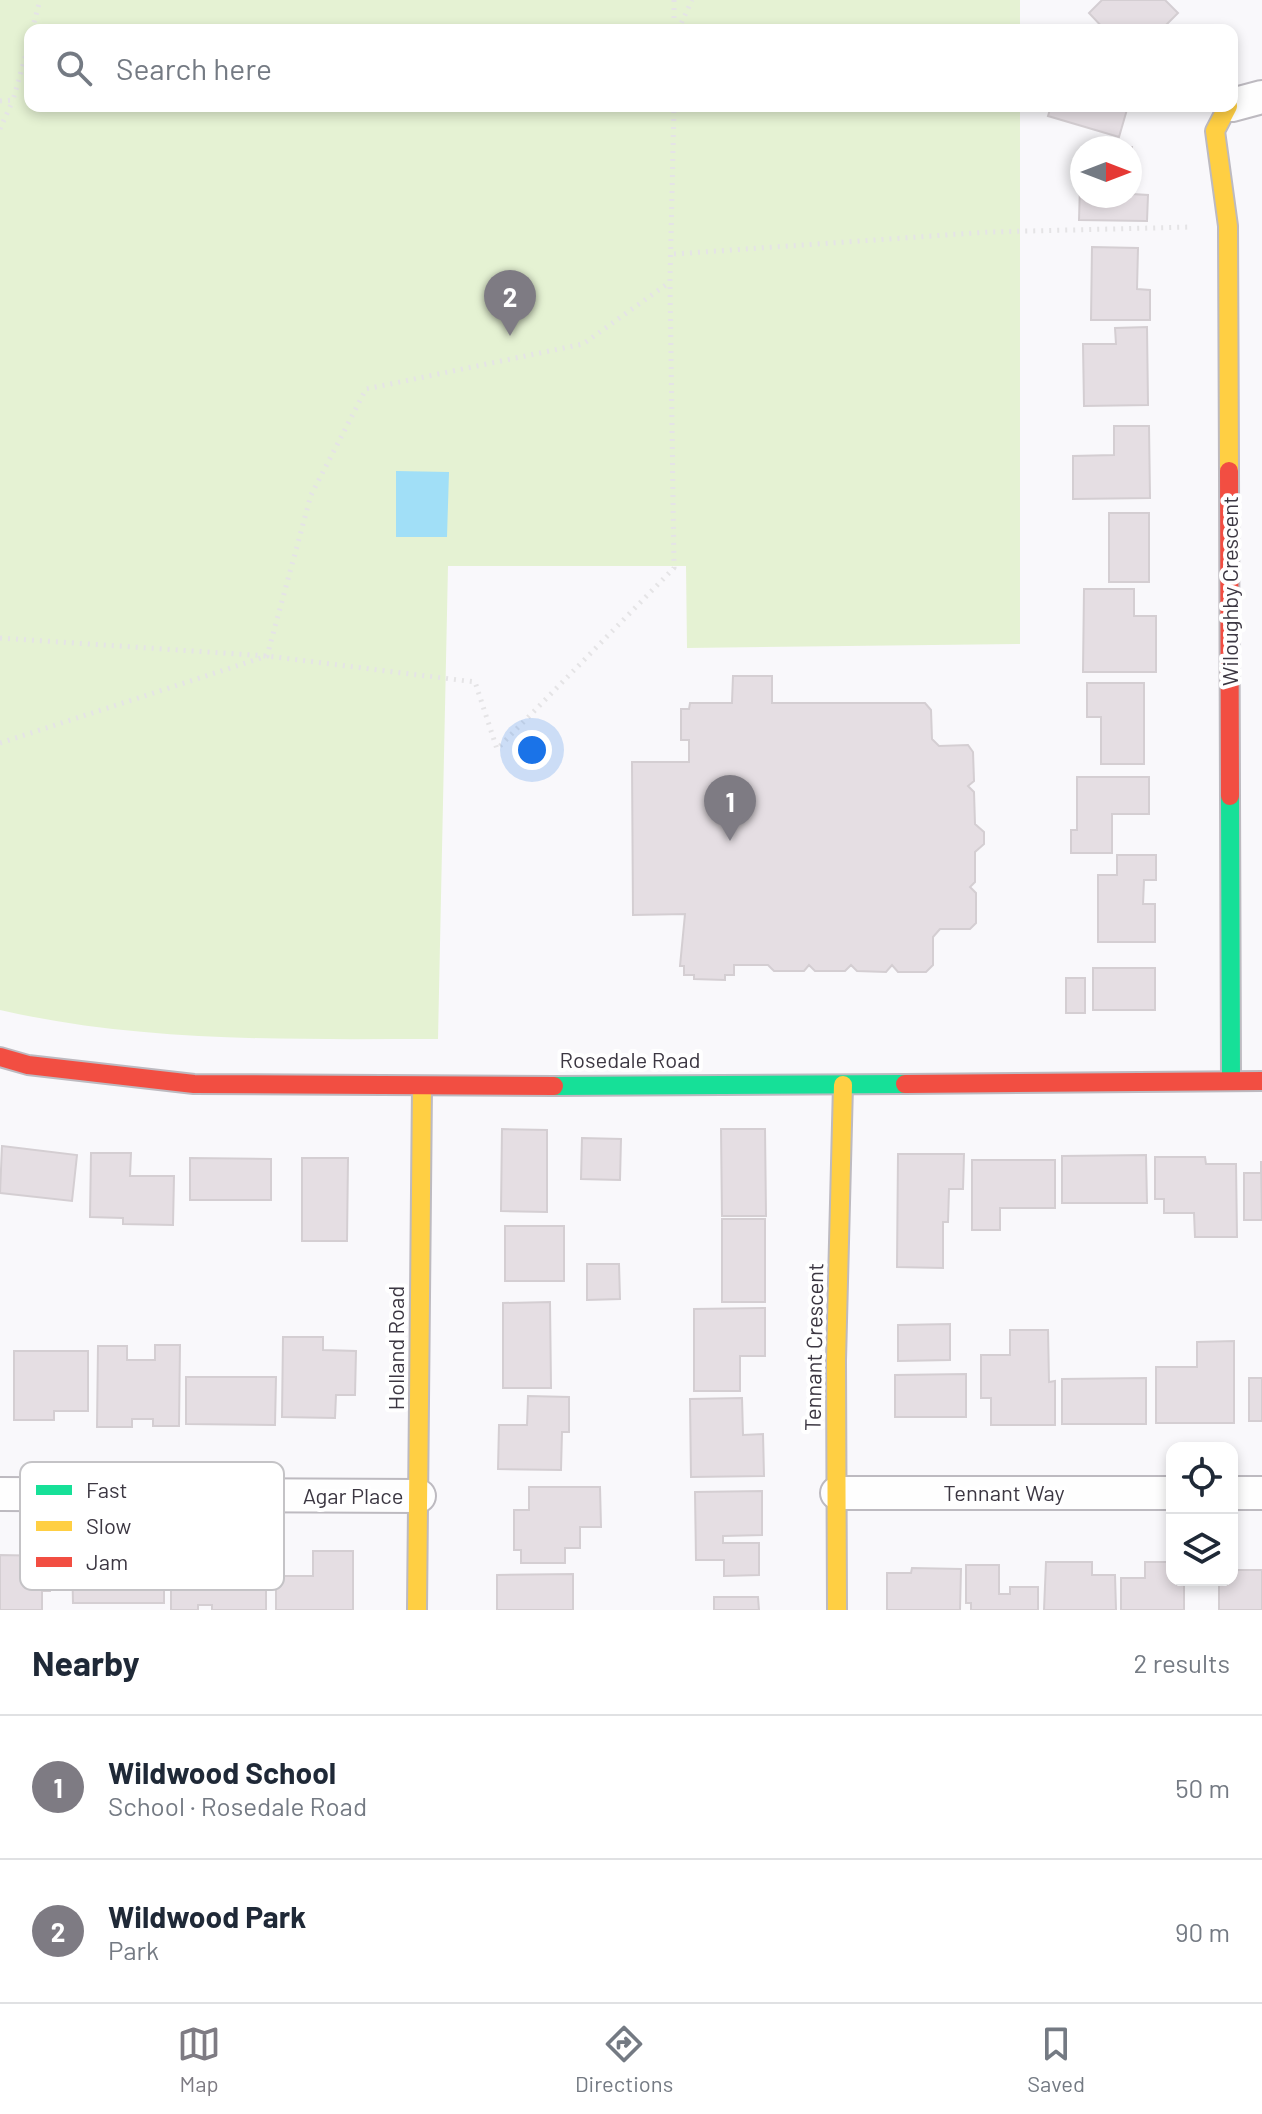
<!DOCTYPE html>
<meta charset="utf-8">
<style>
:root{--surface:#fff;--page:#f6f6f7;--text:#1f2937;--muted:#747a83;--line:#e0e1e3;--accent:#7e7b83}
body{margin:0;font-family:Barlow,sans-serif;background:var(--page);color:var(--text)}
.controls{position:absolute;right:24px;bottom:24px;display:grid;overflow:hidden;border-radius:16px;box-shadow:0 4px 12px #0003}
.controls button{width:72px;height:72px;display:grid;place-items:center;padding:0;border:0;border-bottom:2px solid var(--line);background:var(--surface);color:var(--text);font:40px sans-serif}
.compass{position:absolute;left:1070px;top:136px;width:72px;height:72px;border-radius:50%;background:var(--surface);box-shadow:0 4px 12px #0003;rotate:90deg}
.you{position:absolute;left:532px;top:750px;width:28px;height:28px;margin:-20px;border:6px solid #fff;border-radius:50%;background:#1a73e8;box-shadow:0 0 0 12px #1a73e833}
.badge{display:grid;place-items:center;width:52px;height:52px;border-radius:50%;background:var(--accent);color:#fff;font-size:26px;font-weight:700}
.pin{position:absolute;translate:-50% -66px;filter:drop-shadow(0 2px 4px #0008)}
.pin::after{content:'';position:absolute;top:42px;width:28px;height:24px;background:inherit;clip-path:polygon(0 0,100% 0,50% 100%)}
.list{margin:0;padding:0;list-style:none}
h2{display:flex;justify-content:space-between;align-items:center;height:104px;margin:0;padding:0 32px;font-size:34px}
h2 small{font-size:26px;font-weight:400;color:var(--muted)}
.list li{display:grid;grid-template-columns:52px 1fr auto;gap:24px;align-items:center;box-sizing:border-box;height:144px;padding:0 32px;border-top:2px solid var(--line)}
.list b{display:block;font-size:30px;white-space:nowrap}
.list p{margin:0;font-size:26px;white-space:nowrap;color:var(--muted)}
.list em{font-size:26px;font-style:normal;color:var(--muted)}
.icon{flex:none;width:44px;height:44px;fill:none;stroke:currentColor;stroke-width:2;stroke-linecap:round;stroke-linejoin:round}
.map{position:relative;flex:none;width:1262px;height:1610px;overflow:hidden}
.search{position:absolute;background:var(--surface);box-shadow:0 4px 12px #0003;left:24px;right:24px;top:24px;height:88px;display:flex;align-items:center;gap:20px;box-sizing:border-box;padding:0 28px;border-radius:16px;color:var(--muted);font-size:30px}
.sheet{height:392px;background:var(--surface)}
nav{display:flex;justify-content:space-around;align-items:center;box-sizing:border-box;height:112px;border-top:2px solid var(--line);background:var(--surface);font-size:22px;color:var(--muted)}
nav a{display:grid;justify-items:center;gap:4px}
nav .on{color:var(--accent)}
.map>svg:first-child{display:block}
.green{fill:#e5f2d3}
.water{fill:#a1dff7}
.building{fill:#e5dee3;stroke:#d4ced2;stroke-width:2}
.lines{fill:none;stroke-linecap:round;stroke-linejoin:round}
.street-casing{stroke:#bdbac0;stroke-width:36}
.fast-casing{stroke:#bdbac0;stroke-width:22}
.slow-casing{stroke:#bdbac0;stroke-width:22}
.jam-casing{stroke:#bdbac0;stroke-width:22}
.path{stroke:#e5e4e6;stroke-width:5;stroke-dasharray:2 6;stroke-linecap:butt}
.street{stroke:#fefefe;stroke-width:32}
.fast{stroke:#16e098;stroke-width:18}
.slow{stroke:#ffcf43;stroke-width:18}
.jam{stroke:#f24e42;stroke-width:18}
.labels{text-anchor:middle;stroke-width:8;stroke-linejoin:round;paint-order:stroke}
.street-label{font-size:22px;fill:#3c3742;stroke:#fff}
.key{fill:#fff;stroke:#c4c3c6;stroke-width:2}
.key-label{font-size:22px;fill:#3c3742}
</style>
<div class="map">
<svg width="1262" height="1610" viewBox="0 0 1262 1610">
<rect width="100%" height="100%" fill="#f9f8fb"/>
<path class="green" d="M0 0H1020V30H30V106H1020V644L687 648 686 566H448L438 1039C293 1039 143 1043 0 1010Z"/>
<path class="water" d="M396 471 449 472 447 537H396Z"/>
<path class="building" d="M1102 0H1165L1178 13 1161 30H1105L1089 13Z
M1051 106H1128L1119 137 1048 116Z
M1093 146 1132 147V194L1148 195 1147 221 1079 220 1080 185 1082 196H1130V148Z
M1092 247 1138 248 1137 289 1150 290V320H1091Z
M1147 327 1148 405 1084 406 1083 344H1116L1115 328Z
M1114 426H1149L1150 498 1073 499V456L1114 455Z
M1109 513H1149V582H1109Z
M1084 589H1134V616H1156V672H1083Z
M733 676H772V703H925L931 710 932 739 939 746 968 745 973 752 974 781 968 786 974 792 975 824 984 832V844L975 852V882L970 887 976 893V923L970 929H940L933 937V965L926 972H898L892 965 886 972 857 971 851 965 845 971H815L809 965 804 971H774L768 965H734V975H725V980L694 979V975H684V966H680L685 914 633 915 632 762H689V740H681V709H689L690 703H732Z
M1087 683H1144V764H1101V717H1087Z
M1077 777H1149V814H1112V853H1071V830H1077Z
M1117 855H1156V880H1144L1143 904H1155V942H1098V875H1117Z
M1093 968H1155V1010H1093Z
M1066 978H1085V1013H1066Z
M502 1129 547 1130V1212L501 1211Z
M721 1129H765L766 1216H722Z
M582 1138 621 1139 620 1180 581 1179Z
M2 1146 77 1155 72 1201 0 1193Z
M91 1153H131L130 1176H174L173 1225 123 1224V1218L90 1217Z
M898 1154H964L963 1189H949L948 1222H943V1268L897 1267Z
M1146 1155 1147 1203H1062V1156Z
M1155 1157H1205L1206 1164H1236L1237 1237H1195L1194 1213H1164V1199H1155Z
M190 1158 271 1159V1200H190Z
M302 1158H348L347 1241H302Z
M972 1160H1055V1208H1000V1230H972Z
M1261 1161 1262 1220H1244V1173H1261Z
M722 1219H765V1302H722Z
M505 1226H564V1281H505Z
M587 1264H619L620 1299 587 1300Z
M550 1302 551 1388H503V1303Z
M765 1308V1356H740V1391H694V1309Z
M950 1324V1360L898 1361V1325Z
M1010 1330H1048L1049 1382 1055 1381V1425H991V1398H981V1355H1010Z
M283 1337H323V1350L356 1351 355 1395H336L335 1418 282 1417Z
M1234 1341V1423H1156V1367H1197V1342Z
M155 1345H180L179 1426H153V1419H132V1427H97L98 1346H127V1360H155Z
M14 1351H88V1411H54V1420H14Z
M966 1374V1417H895V1375Z
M186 1377H276L275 1425 186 1424Z
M1146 1378V1424H1062V1379Z
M1249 1378H1262V1421H1249Z
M528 1396 569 1397V1432H562L561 1470 498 1469 499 1425H527Z
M742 1398 743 1435 763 1434 764 1476 691 1477 690 1399Z
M529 1487H600L601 1527H580V1548H565V1563H521V1550H514V1510H529Z
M762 1491V1535L723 1536V1543H759V1575L724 1576V1560H696L695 1492Z
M313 1551H353V1610H276V1576H313Z
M0 1555 50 1556V1591H42V1610H0Z
M164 1556V1603H73L72 1557Z
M171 1557H266V1610H212V1605H198V1610H171Z
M1046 1562H1092V1575H1115L1116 1610H1044Z
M1145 1562H1172V1580H1184V1610H1121V1578H1145Z
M966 1565H999V1594H1010V1587H1038V1610H971V1603H966Z
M912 1568 961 1569 960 1610H887V1573H911Z
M1232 1570H1262V1610H1219V1580H1232Z
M573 1574V1610H497V1575Z
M714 1597H758L759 1610H714Z"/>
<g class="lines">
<g class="street-casing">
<path id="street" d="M1232 105 1262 97
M837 1493H1172
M1232 1493H1262
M0 1494 419 1496"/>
</g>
<g class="fast-casing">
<path id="fast" d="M1230 796 1231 1081
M554 1086 905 1084"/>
</g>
<g class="slow-casing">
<path id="slow" d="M1228 106 1215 131 1228 226 1229 471
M417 1610 422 1087
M837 1610 836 1360 843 1085"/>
</g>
<g class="jam-casing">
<path id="jam" d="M1229 471 1230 796
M0 1057 28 1065 194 1084 554 1086
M905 1084 1262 1081"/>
</g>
<path class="path" d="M674 0V30
M32 30 40 0
M678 30 692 0
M0 101 13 100 30 40
M0 129 13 100
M674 254 989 232 1192 227
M0 638 267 656 475 682 497 749 674 568 670 281 674 106
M0 743 267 656 311 495 366 389 583 344 670 282"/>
<use href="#street" class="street"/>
<use href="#fast" class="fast"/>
<use href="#slow" class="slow"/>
<use href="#jam" class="jam"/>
</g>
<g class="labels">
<g class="street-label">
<text transform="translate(1230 591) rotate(-90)" y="8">Wiloughby Crescent</text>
<text x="630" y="1068">Rosedale Road</text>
<text transform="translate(814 1347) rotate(-89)" y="8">Tennant Crescent</text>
<text transform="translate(396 1348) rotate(-90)" y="8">Holland Road</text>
<text x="1004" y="1501">Tennant Way</text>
<text x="353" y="1504">Agar Place</text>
</g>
</g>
<rect x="20" y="1462" width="264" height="128" rx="12" class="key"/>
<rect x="36" y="1485" width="36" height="10" fill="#16e098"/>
<rect x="36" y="1521" width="36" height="10" fill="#ffcf43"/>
<rect x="36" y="1557" width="36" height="10" fill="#f24e42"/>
<g class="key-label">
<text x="86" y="1498">Fast</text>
<text x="86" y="1534">Slow</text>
<text x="86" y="1570">Jam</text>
</g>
</svg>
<div class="controls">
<button><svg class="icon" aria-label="locate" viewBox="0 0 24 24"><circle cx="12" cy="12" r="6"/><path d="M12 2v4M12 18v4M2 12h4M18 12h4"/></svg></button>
<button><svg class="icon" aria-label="layers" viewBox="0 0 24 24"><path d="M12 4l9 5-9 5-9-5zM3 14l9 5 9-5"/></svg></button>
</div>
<svg class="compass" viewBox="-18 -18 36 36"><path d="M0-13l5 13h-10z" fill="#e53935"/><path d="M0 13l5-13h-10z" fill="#747a83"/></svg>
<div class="you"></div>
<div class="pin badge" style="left:730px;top:841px">1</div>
<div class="pin badge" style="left:510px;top:336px">2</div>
<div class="search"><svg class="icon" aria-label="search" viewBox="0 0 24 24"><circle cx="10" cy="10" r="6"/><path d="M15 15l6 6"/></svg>Search here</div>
</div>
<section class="sheet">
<h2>Nearby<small>2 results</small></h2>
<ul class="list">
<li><span class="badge">1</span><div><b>Wildwood School</b><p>School · Rosedale Road</p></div><em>50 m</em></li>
<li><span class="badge">2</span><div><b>Wildwood Park</b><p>Park</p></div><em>90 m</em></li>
</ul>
</section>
<nav>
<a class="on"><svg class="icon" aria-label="map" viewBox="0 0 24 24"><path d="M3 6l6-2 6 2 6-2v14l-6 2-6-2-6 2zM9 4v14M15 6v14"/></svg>Map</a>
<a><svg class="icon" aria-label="directions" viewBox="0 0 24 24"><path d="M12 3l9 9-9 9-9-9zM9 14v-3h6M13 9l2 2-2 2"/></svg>Directions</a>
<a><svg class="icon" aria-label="saved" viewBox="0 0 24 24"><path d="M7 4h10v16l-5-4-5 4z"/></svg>Saved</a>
</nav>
